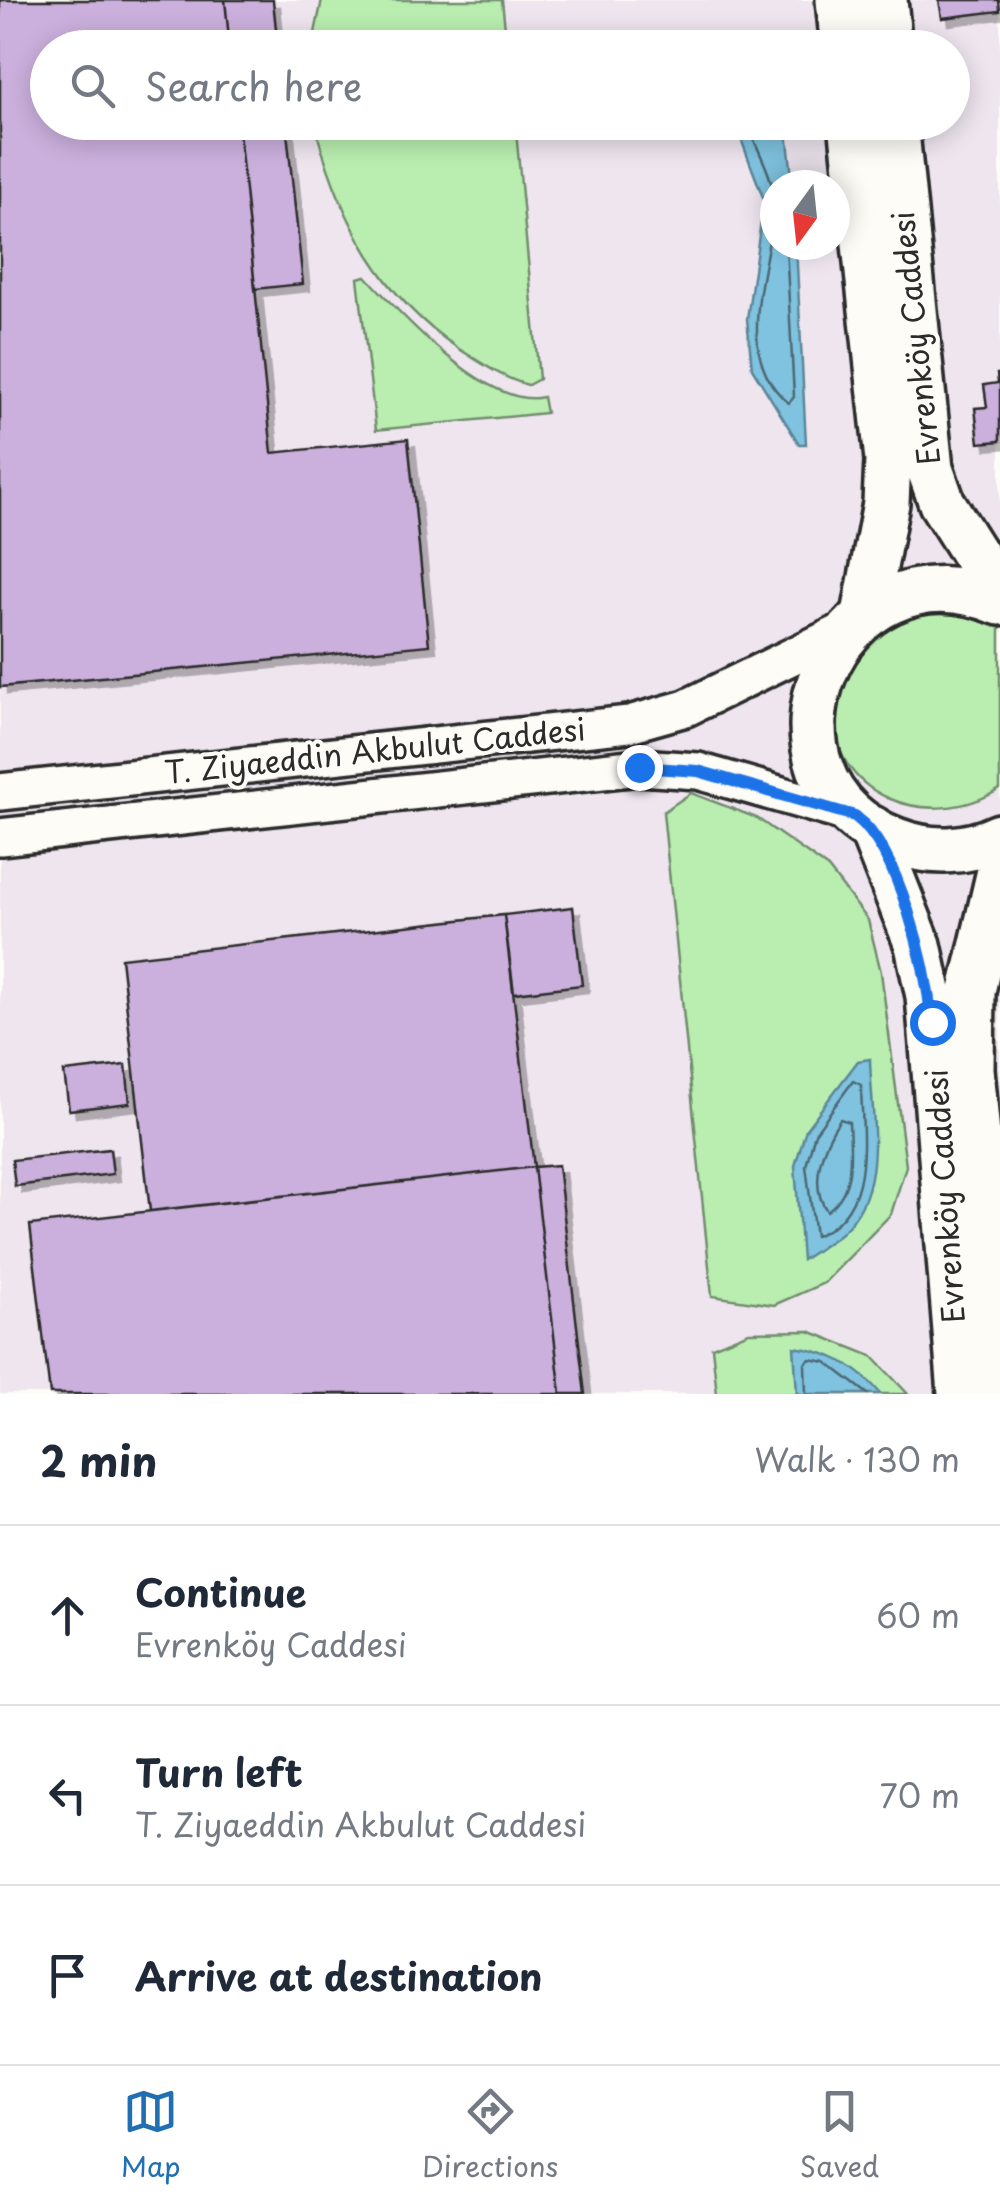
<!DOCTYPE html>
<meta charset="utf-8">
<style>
:root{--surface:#fff;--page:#f6f6f7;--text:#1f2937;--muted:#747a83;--line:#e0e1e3;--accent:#1f6fb2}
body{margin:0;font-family:"Playpen Sans",sans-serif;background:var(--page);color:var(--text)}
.compass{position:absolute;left:760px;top:170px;width:90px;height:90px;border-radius:50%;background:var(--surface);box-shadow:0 5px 25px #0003;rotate:195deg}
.stop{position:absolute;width:30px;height:30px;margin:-22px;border:8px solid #1a73e8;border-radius:50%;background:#fff}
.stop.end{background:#1a73e8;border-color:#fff;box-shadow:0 2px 10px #0008}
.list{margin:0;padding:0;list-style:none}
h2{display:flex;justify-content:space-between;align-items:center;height:130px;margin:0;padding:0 40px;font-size:42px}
h2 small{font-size:32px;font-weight:400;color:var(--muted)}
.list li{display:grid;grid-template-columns:65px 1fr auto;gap:30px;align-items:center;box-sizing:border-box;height:180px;padding:0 40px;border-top:2px solid var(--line)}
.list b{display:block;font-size:38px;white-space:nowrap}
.list p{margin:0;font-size:32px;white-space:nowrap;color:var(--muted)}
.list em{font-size:32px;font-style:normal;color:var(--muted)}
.icon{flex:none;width:55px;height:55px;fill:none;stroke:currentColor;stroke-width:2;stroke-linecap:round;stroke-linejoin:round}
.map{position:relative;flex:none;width:1000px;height:1394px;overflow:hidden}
.search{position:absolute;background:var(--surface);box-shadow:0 5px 25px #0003;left:30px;right:30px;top:30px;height:110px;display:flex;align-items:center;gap:25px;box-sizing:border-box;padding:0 35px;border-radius:55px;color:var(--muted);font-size:38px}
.sheet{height:670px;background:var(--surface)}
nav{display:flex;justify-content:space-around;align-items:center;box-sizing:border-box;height:140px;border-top:2px solid var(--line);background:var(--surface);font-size:28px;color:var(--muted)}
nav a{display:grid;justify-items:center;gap:5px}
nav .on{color:var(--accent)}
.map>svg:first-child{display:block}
.built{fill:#eee5ef;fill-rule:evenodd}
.green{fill:#b9eeb0;stroke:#728c6e;stroke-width:2.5}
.water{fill:#7fc3e0;stroke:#5d8698;stroke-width:2.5}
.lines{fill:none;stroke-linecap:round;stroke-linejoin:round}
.shore{stroke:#4d6873;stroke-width:2.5}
.building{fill:#cbb0dd;stroke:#2b2b2b;stroke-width:2.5;filter:url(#shadow)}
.minor-casing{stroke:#2b2b2b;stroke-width:42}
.major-casing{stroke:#2b2b2b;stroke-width:52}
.minor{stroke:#fdfcf7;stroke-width:35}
.major{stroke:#fdfcf7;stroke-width:45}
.route{stroke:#1a73e8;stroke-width:12}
.labels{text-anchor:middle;stroke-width:8;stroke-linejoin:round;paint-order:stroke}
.street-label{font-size:30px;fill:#2b2b2b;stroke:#fdfcf7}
</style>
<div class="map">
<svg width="1000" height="1394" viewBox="0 0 1000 1394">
<defs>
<filter id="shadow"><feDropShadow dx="7" dy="7" stdDeviation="0" flood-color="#0004"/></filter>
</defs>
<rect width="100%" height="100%" fill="#fdfcf7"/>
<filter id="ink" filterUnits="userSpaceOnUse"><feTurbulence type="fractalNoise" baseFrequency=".01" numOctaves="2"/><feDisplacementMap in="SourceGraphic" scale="20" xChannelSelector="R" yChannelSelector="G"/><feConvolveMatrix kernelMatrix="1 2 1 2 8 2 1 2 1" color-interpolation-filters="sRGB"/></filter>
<g filter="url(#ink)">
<path class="built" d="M0 0H1000V1394H0ZM48 48H952V122H48ZM775 185H835V245H775Z"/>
<path class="green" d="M322 0H502L507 47H312Z
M320 123 504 122 516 131 539 379 528 385C502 378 482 363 459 349 381 296 342 222 317 133Z
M366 276C400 314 489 410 543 397L546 413 376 430 358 278Z
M920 606 985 617 1000 628V789C930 833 827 797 833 705 834 693 843 679 847 669 851 660 854 647 859 640 871 626 904 615 920 606Z
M691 793 757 818 828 868 868 920 881 972 906 1166 891 1214 824 1283 774 1305 712 1296 663 812Z
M809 1331 872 1356 908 1394H717L712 1347 749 1332Z"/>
<path class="water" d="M735 123H786L793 185H775V245H796L806 444H799L752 368 747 319 764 200Z
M870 1059C871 1114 889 1192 841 1233 829 1243 815 1251 802 1260L795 1166 806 1129 858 1061Z
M794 1347C831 1352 856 1365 881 1394H797Z"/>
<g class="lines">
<path class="shore" d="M746 122C755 145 775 178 774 203 771 265 729 356 789 403L794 397 786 245
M853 1081 861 1085C862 1137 876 1213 815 1236L806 1166 815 1133Z
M840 1119 849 1122C850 1153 856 1191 827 1211 808 1184 823 1144 840 1119Z
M806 1394 805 1364 810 1359 826 1362 868 1394"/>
</g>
<path class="building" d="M0 0H225L230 48H48V122H238L272 453 408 439 429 645 0 687Z
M225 0H273L278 48H230Z
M939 0H999L1000 11 942 18Z
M238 122H286L303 284 255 289Z
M997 374H1000V441L979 443 975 408 987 407 984 385 998 383Z
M573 907 582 985 514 993 504 915Z
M504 915 534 1167 150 1211 121 958Z
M126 1065 130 1103 69 1110 64 1072Z
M110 1149 113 1174 15 1186 12 1160Z
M558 1165 585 1394H561L534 1167Z
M534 1167 561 1394H50L30 1225Z"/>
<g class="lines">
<g class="minor-casing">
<path id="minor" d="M0 792 629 724 686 708 850 628
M0 837 639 767 698 771 855 816"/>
</g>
<g class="major-casing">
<path id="major" d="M839 0 844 48
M884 0 889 48
M852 122 888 460 886 503 865 615
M895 122 930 469 942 503 1000 595
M1000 602C831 531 734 781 896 841 930 854 967 853 1000 837
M872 829 918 945 929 996 961 1394
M1000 871 972 991 971 1069 1000 1388"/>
</g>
<use href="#minor" class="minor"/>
<use href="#major" class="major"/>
</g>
</g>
<g class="lines" filter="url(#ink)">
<path class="route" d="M639 767 698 771 855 816C900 851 926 966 932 1022"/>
</g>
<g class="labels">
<g class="street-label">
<text transform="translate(917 338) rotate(-96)" y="10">Evrenköy Caddesi</text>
<text transform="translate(375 752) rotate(-6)" y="10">T. Ziyaeddin Akbulut Caddesi</text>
<text transform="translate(946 1196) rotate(-94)" y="10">Evrenköy Caddesi</text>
</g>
</g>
</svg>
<svg class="compass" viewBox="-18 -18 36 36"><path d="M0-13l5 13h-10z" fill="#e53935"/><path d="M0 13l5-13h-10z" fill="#747a83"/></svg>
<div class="stop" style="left:932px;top:1022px"></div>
<div class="stop end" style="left:639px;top:767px"></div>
<div class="search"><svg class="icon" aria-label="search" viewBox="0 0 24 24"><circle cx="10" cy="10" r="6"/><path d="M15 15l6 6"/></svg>Search here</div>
</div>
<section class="sheet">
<h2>2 min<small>Walk · 130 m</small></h2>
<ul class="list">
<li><svg class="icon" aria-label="ahead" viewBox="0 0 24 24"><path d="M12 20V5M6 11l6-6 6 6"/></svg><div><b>Continue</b><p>Evrenköy Caddesi</p></div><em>60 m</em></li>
<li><svg class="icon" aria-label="left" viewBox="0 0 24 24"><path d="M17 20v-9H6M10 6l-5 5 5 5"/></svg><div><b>Turn left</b><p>T. Ziyaeddin Akbulut Caddesi</p></div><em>70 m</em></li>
<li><svg class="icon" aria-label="arrive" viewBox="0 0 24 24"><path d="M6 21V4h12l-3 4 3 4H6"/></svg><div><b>Arrive at destination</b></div></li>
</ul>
</section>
<nav>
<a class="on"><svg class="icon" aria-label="map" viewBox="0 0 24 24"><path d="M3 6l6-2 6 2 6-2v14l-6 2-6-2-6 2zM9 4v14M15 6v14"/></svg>Map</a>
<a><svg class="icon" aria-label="directions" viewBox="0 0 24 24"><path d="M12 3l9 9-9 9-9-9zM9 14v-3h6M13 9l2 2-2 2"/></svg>Directions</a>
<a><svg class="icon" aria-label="saved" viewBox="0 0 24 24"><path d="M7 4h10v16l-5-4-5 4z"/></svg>Saved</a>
</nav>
